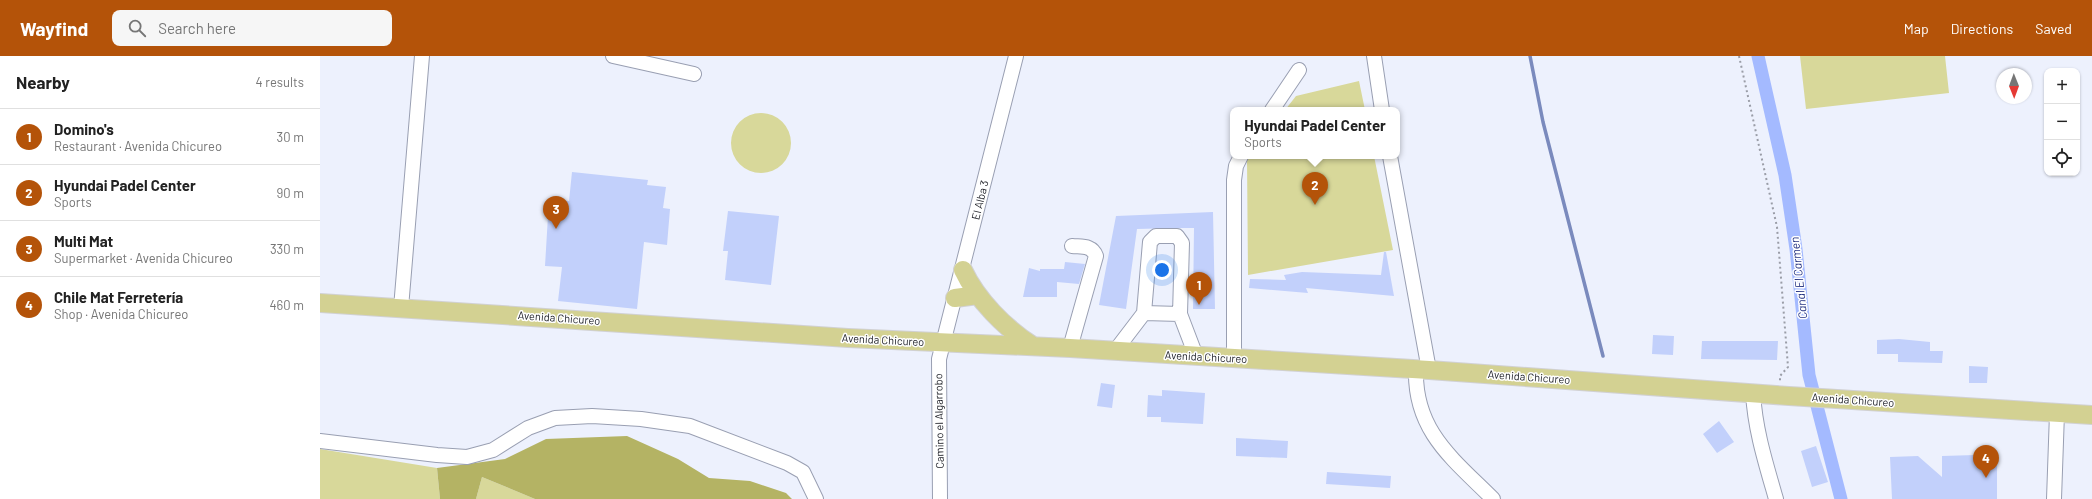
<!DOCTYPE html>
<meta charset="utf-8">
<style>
:root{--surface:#fff;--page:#f6f6f6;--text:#222;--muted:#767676;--line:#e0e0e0;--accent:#b45309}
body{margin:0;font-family:Barlow,sans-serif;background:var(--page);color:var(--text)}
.controls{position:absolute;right:12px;top:12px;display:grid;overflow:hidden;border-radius:8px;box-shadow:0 1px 3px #0004}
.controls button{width:36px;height:36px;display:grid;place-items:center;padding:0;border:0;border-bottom:1px solid var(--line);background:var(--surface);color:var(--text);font:20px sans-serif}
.compass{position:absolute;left:1676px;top:12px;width:36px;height:36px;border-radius:50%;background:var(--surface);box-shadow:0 1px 3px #0004;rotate:179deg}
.you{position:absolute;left:842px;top:214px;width:14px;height:14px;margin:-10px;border:3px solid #fff;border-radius:50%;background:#1a73e8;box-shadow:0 0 0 6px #1a73e833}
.badge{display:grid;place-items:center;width:26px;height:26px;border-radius:50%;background:var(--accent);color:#fff;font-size:13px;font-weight:700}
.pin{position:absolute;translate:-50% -33px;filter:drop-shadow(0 1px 2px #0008)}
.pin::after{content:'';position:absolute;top:21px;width:14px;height:12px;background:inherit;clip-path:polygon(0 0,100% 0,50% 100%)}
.popup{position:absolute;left:910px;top:51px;width:170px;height:52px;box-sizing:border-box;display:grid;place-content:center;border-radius:8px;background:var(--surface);filter:drop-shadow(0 1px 3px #0005);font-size:13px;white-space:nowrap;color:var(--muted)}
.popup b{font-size:15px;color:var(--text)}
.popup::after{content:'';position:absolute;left:50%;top:100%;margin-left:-8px;border:8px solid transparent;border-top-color:var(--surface)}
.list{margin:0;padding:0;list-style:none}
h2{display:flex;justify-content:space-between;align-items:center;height:52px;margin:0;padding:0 16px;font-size:17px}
h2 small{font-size:13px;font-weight:400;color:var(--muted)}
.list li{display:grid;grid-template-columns:26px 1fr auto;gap:12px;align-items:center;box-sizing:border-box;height:56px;padding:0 16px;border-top:1px solid var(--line)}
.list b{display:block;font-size:15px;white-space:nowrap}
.list p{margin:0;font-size:13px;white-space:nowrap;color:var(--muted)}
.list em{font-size:13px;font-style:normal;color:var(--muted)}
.icon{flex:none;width:22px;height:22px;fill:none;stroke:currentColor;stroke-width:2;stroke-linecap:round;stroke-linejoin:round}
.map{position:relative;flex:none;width:1772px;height:443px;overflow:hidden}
header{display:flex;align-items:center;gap:24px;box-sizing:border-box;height:56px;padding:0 20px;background:var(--accent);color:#fff}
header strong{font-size:19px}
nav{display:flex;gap:22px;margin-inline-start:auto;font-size:14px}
.search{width:280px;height:36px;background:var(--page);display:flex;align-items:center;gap:10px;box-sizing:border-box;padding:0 14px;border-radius:8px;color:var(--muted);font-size:15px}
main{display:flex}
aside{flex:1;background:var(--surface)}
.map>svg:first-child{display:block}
.green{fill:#d8d89a}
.forest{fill:#b4b364}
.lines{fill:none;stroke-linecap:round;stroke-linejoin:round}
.stream{stroke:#7a8abd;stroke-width:3.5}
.canal{stroke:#a4baff;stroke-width:13}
.building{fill:#c2d0fb}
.minor-casing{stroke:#999fb2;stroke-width:16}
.major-casing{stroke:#d1d1d3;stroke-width:20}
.path{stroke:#9a9da7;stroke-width:2;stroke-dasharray:2 3;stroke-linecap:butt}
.minor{stroke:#fff;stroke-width:14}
.major{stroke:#d3d192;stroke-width:18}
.labels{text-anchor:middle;stroke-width:3;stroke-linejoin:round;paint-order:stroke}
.street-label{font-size:11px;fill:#191b22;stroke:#fff}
.water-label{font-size:12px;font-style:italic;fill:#273583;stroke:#fff}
</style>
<header>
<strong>Wayfind</strong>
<div class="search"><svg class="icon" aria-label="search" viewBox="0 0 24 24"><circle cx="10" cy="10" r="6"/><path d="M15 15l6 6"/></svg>Search here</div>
<nav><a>Map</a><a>Directions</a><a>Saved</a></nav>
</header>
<main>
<aside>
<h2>Nearby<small>4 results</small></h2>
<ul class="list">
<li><span class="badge">1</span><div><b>Domino's</b><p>Restaurant · Avenida Chicureo</p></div><em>30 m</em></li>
<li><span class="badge">2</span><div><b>Hyundai Padel Center</b><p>Sports</p></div><em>90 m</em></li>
<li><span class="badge">3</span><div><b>Multi Mat</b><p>Supermarket · Avenida Chicureo</p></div><em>330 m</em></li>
<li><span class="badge">4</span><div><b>Chile Mat Ferretería</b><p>Shop · Avenida Chicureo</p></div><em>460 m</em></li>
</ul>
</aside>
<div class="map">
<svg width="1772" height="443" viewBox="0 0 1772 443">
<rect width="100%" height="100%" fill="#edf1fd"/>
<path class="green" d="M1480 0H1625L1629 37 1486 53Z
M1039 25 1045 54H965L976 40Z
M411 87a30 30 0 1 1 60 0a30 30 0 1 1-60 0Z
M929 100H1054L1073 194 928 219 927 103Z
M0 393 117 412 120 443H0Z
M162 421 215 443H156Z"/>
<path class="forest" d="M307 380 358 403 389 422 430 425 466 437 472 443H215L162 421 156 443H120L117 412 185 403 226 383Z"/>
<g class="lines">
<path class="stream" d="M1210 0 1223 66 1283 300"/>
<path class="canal" d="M1438 0 1465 119 1476 193 1489 319 1521 443"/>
</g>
<path class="building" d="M252 116 328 124 327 129 346 131 343 152 350 153 347 189 324 186 317 253 238 245 242 211 225 210 229 143 249 145Z
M408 155 459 160 451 229 405 224 408 195H403Z
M893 156 895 253H873L874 172H857L817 173 806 253 779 249 796 160Z
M1064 196H1066L1074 240 986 232 988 237 929 232 930 223 966 224 964 219 982 216 1061 219Z
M745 206 765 208 759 228 737 226V241H703L709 212 720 215V213H744Z
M1333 279 1354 280 1353 299 1332 298Z
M1579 283 1610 286V295H1623L1622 307 1578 306V298H1557V284Z
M1382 285H1458L1457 304 1381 303Z
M1649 310 1668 311 1667 327H1649Z
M781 327 795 329 792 352 777 350Z
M842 334 885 337 883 368 841 366V361H827L828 339 842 340Z
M1399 365 1414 386 1397 397 1383 378Z
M916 382 968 385 967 402 916 400Z
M1496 390 1508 426 1492 431 1481 395Z
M1655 399V405L1677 404V443H1572L1570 401 1598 400 1622 421V400Z
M1007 416 1071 420 1070 432 1006 428Z"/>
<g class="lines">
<g class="minor-casing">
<path id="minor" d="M293 0 374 18
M1054 0 1062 54
M952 54 979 14
M1070 100 1109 314
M81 252 102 0
M824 257 860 258
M750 292 776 200C772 189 762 191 752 190
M795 295 824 257 830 186 836 180H857L862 187 860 258 876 300
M914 302V124L916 110 921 100
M1096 313C1094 375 1133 403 1173 443
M1433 337C1435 374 1446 408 1456 443
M0 385 117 399 147 401 173 394 208 372 235 362 272 360 321 363 370 370 467 407 483 416 496 443
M620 443 619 303 696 0
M1734 443 1737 357"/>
</g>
<g class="major-casing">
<path id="major" d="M643 214C657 244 685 272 713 290
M635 242 658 239
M0 247 528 282 750 292 1109 314 1469 340 1772 359"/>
</g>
<path class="path" d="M1419 0 1457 171 1468 311 1460 320V325"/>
<use href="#minor" class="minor"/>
<use href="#major" class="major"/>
</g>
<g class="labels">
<g class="street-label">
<text transform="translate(660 144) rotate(-76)" y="4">El Alba 3</text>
<text transform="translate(239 262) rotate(4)" y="4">Avenida Chicureo</text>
<text transform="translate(563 284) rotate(3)" y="4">Avenida Chicureo</text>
<text transform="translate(886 301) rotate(3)" y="4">Avenida Chicureo</text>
<text transform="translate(1209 321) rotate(4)" y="4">Avenida Chicureo</text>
<text transform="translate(1533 344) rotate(4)" y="4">Avenida Chicureo</text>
<text transform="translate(619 365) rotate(-91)" y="4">Camino el Algarrobo</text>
</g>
<g class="water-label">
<text transform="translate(1479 222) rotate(-96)" y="4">Canal El Carmen</text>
</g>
</g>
</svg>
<div class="controls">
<button>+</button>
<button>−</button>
<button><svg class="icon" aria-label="locate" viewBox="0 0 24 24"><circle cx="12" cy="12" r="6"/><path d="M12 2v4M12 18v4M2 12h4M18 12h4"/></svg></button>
</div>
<svg class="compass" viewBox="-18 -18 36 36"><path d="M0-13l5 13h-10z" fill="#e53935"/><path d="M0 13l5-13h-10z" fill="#767676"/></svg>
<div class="you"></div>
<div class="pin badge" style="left:879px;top:249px">1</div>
<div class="pin badge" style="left:995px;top:149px">2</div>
<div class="popup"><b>Hyundai Padel Center</b>Sports</div>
<div class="pin badge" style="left:236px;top:173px">3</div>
<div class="pin badge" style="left:1666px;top:422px">4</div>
</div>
</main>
